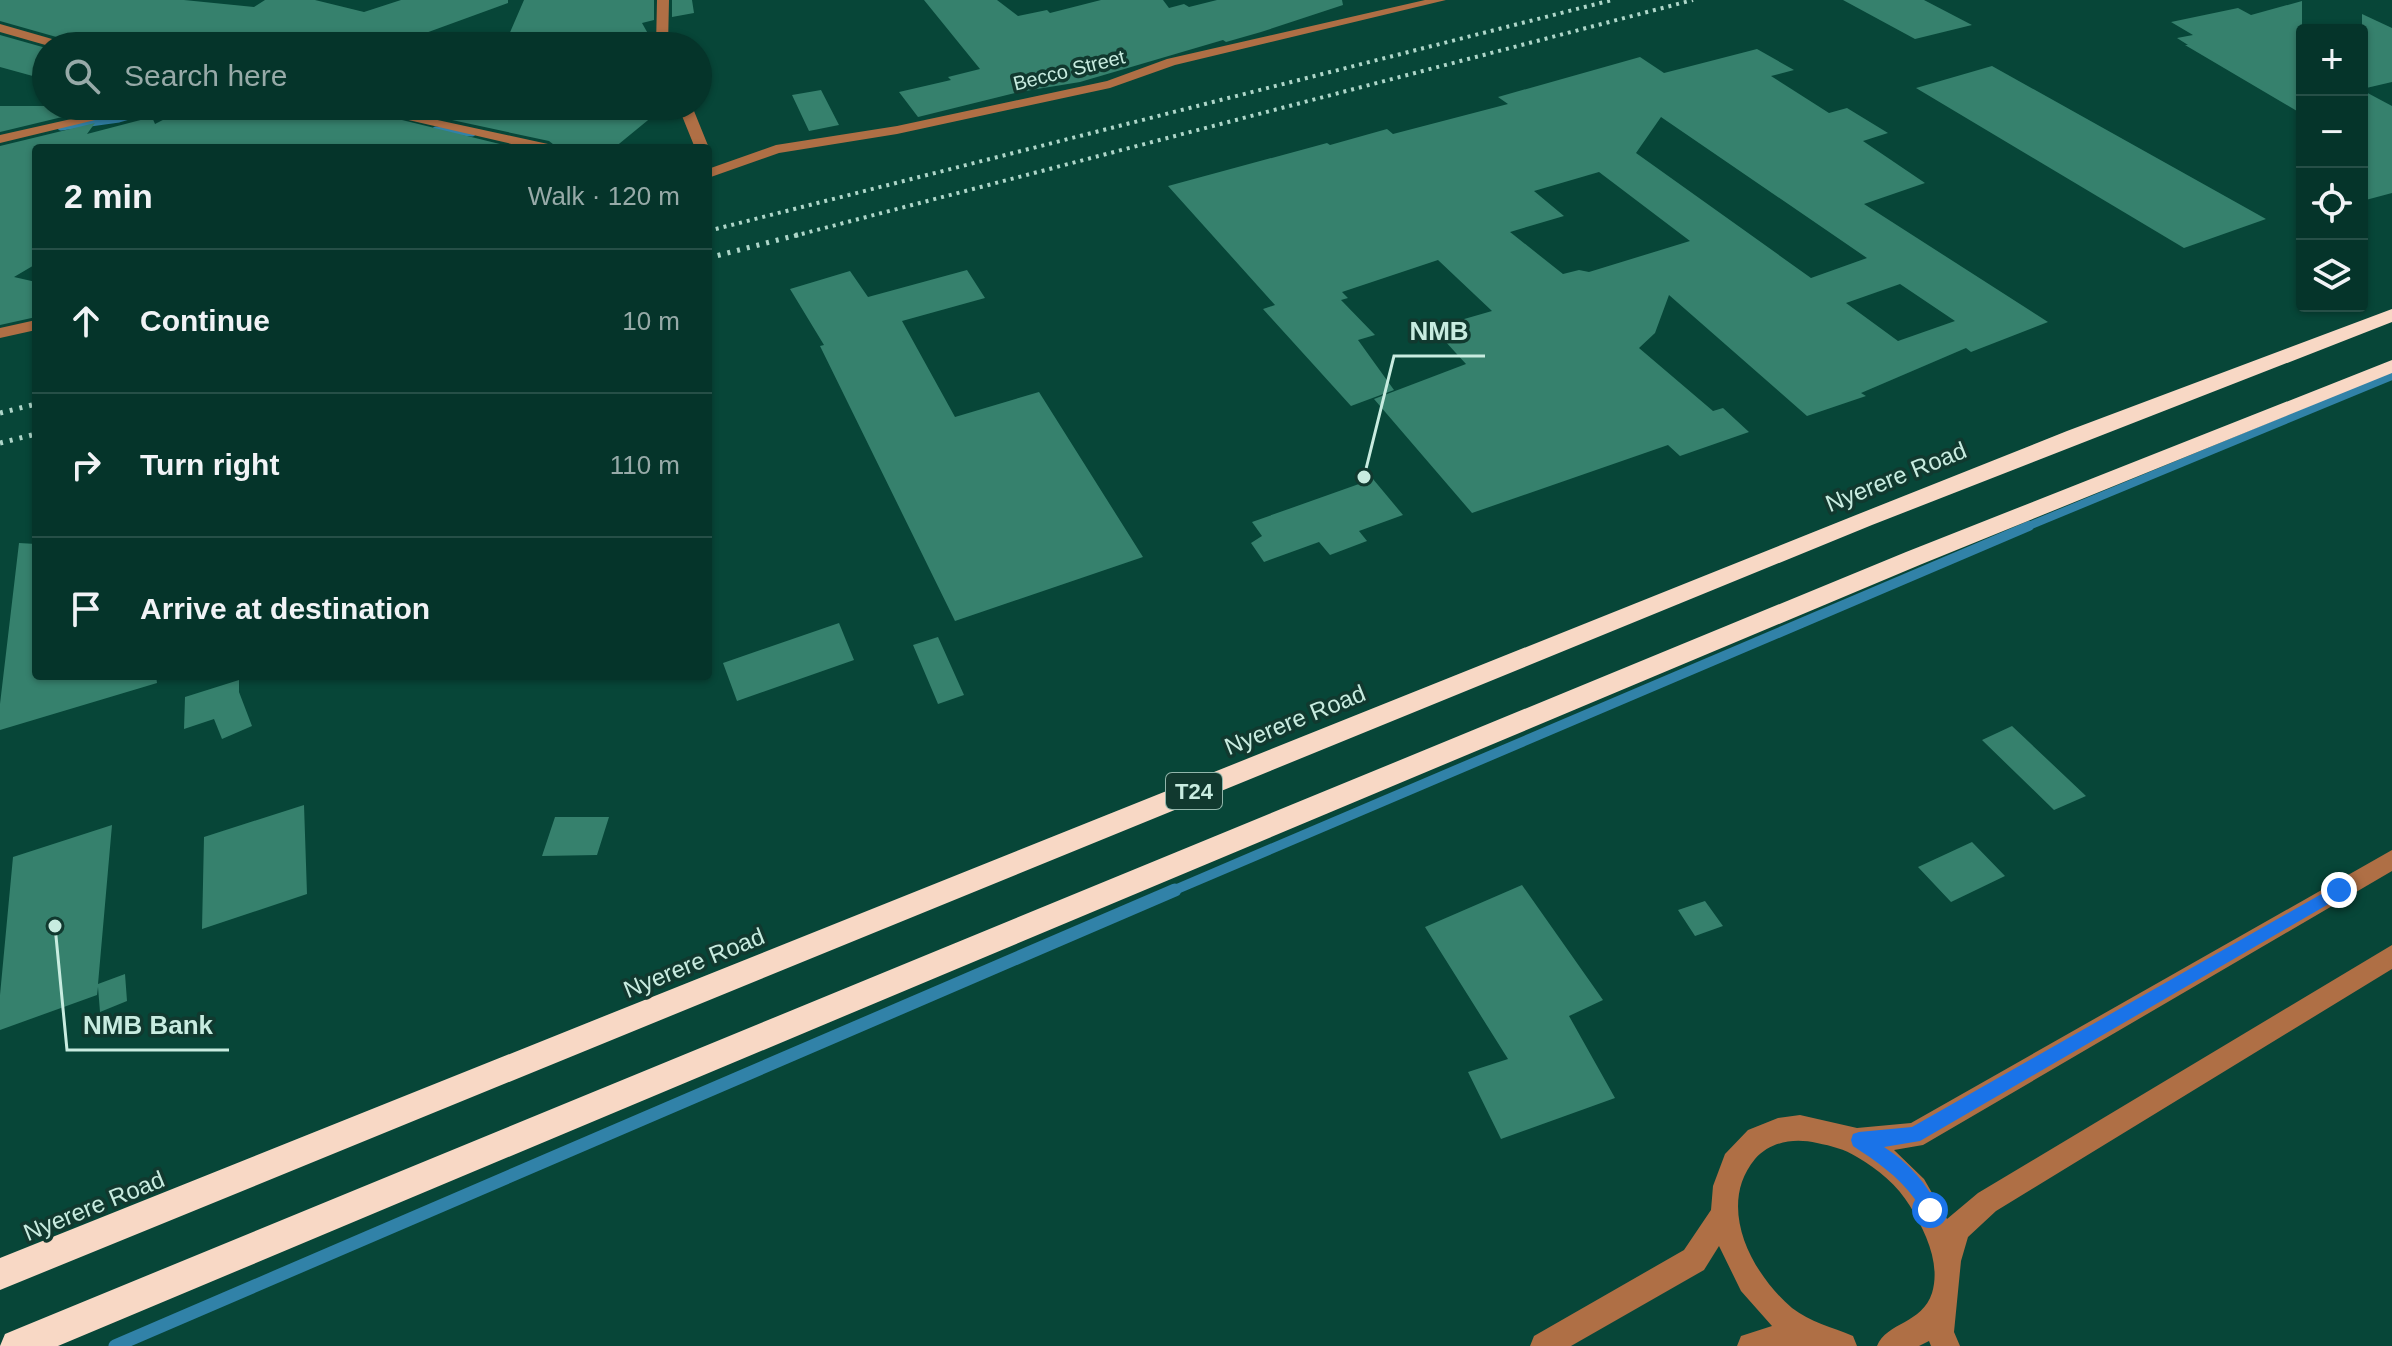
<!DOCTYPE html>
<meta charset="utf-8">
<style>
:root{--surface:#05342a;--page:#0e3c32;--text:#f1f3f6;--muted:#97aaa8;--line:#264f47}
body{margin:0;font-family:Helvetica,sans-serif;background:var(--page);color:var(--text)}
.controls{position:absolute;right:24px;top:24px;display:grid;overflow:hidden;border-radius:8px;box-shadow:0 2px 6px #0004}
.controls button{width:72px;height:72px;display:grid;place-items:center;padding:0;border:0;border-bottom:2px solid var(--line);background:var(--surface);color:var(--text);font:40px sans-serif}
.stop{position:absolute;width:24px;height:24px;margin:-18px;border:6px solid #1a73e8;border-radius:50%;background:#fff}
.stop.end{background:#1a73e8;border-color:#fff;box-shadow:0 2px 8px #0008}
.list{margin:0;padding:0;list-style:none}
h2{display:flex;justify-content:space-between;align-items:center;height:104px;margin:0;padding:0 32px;font-size:34px}
h2 small{font-size:26px;font-weight:400;color:var(--muted)}
.list li{display:grid;grid-template-columns:52px 1fr auto;gap:24px;align-items:center;box-sizing:border-box;height:144px;padding:0 32px;border-top:2px solid var(--line)}
.list b{display:block;font-size:30px;white-space:nowrap}
.list em{font-size:26px;font-style:normal;color:var(--muted)}
.icon{flex:none;width:44px;height:44px;fill:none;stroke:currentColor;stroke-width:2;stroke-linecap:round;stroke-linejoin:round}
.map{position:relative;flex:none;width:2392px;height:1346px;overflow:hidden}
.search{position:absolute;background:var(--surface);box-shadow:0 2px 6px #0004;left:32px;top:32px;width:680px;height:88px;display:flex;align-items:center;gap:20px;box-sizing:border-box;padding:0 28px;border-radius:44px;color:var(--muted);font-size:30px}
.panel{position:absolute;background:var(--surface);box-shadow:0 2px 6px #0004;left:32px;top:144px;width:680px;height:536px;border-radius:8px}
.map>svg:first-child{display:block}
.lines{fill:none;stroke-linecap:round;stroke-linejoin:round}
.stream-far3{stroke:#3182a8;stroke-width:7}
.stream-far2{stroke:#3182a8;stroke-width:8}
.stream-far1{stroke:#3182a8;stroke-width:10}
.stream{stroke:#3182a8;stroke-width:13}
.building{fill:#36816d;fill-rule:evenodd}
.minor{fill:#af6f45;fill-rule:evenodd}
.highway{fill:#f8d8c5;fill-rule:evenodd}
.rail-far1{stroke:#aed6c9;stroke-width:4;stroke-dasharray:3 5;stroke-linecap:butt}
.rail{stroke:#aed6c9;stroke-width:5;stroke-dasharray:3 7;stroke-linecap:butt}
.route{fill:#1a73e8}
.labels{text-anchor:middle;stroke-width:7;stroke-linejoin:round;paint-order:stroke}
.far-street-label{font-size:20px;fill:#c8ece0;stroke:#11392f}
.shield{fill:#11392f;stroke:#91b6ab;stroke-width:2}
.shield-label{font-size:22px;font-weight:bold;fill:#c8ece0}
.street-label{font-size:24px;fill:#c8ece0;stroke:#11392f}
.leader{fill:none;stroke:#c8ece0;stroke-width:3}
.callout-dot{fill:#c8ece0;stroke:#11392f;stroke-width:3}
.callout-label{font-size:26px;text-anchor:middle;font-weight:bold;fill:#c8ece0;stroke:#11392f;stroke-width:7;stroke-linejoin:round;paint-order:stroke}
</style>
<div class="map">
<svg width="2392" height="1346" viewBox="0 0 2392 1346">
<rect width="100%" height="100%" fill="#074638"/>
<g class="lines">
<path class="stream-far3" d="M61 127 119 119 164 106
M436 130 472 133"/>
<path class="stream-far2" d="M2024 528 2392 376"/>
<path class="stream-far1" d="M1170 892 2029 526"/>
<path class="stream" d="M115 1346 1175 890"/>
</g>
<path class="building" d="M0 0H184L254 7 265 0H315L364 12 401 0H508V3L390 46H71L67 40 0 21Z
M524 0H654V20L642 23 651 39 616 46H589L591 39 505 44Z
M672 0H692L694 13 672 17Z
M924 0H997L1018 16 1047 10 1050 13 1101 0H1163L1169 8 1184 4 1189 7 1217 0H1342L1343 5 1261 32 1226 42 1223 40 1080 82 1019 92 918 117 899 92 951 80 948 77 980 69Z
M1843 0H1924L1972 25 1915 39Z
M2302 1V114L2185 45H2188L2177 38 2193 35 2171 22 2238 8 2251 15Z
M2362 14 2392 28V82L2362 89Z
M0 35 46 48V75L40 78 0 67Z
M1757 49 1794 70 1771 76 1829 113 1847 108 1888 133 1863 141 1925 183 1864 204 2048 322 1971 352 1966 348 1861 393 1866 396 1807 416 1669 295 1655 333 1639 348 1713 411 1723 408 1749 432 1680 456 1668 445 1472 513 1374 399 1466 364 1433 328 1492 311 1438 260 1342 292 1348 298 1341 300 1375 335 1358 340 1394 390 1351 406 1263 309 1275 305 1168 186 1327 143 1330 145 1387 129 1393 134 1508 104 1498 97 1640 57 1664 73ZM1661 117 1867 258 1811 278 1636 153ZM1599 172 1690 241 1589 272 1579 270 1563 274 1510 232 1564 216 1534 191ZM1900 284 1955 321 1898 341 1846 303Z
M1992 66 2266 219 2184 248 1916 88Z
M821 90 839 125 809 131 792 95Z
M2362 90 2392 106V193L2362 201Z
M0 106H108L0 132Z
M190 106H345L516 148H36V264L14 277 36 282V317L0 325V146L95 123 87 134 152 117 155 124Z
M387 106H539L608 118 620 109 653 116 614 148H558L549 141Z
M967 270 985 298 902 321 955 417 1039 392 1143 557 955 621 820 346 824 345 790 289 850 271 868 297Z
M1373 479 1403 515 1359 531 1367 541 1330 555 1319 542 1264 562 1251 543 1262 536 1252 522Z
M19 543 36 544V676H156L157 683 0 730V704Z
M839 623 854 660 737 701 723 663Z
M938 637 964 695 938 704 913 645Z
M239 680V692L252 726 222 739 214 719 184 729 185 697Z
M2012 726 2086 796 2054 810 1982 740Z
M304 805 307 894 202 929 204 837Z
M555 817H609L597 855 542 856Z
M112 825 98 984 125 974 127 1001 100 1012 98 987 97 995 0 1030V995L13 857Z
M1972 842 2005 876 1951 902 1918 867Z
M1522 885 1603 1000 1569 1016 1615 1098 1501 1139 1468 1072 1508 1059 1425 927Z
M1705 901 1723 926 1695 936 1678 910Z"/>
<g class="lines">
<path class="minor" d="M657 0H669L668 46H656Z
M1425 0H1446L1175 65 1110 88 897 134 779 153 708 178V169L776 145 897 126 1107 81 1167 59Z
M0 24 66 43 68 46H49L0 32Z
M129 106H153L0 143V135Z
M348 106H373L548 144 555 148H529Z
M678 106H692L709 148 708 149 695 148Z
M36 320V330L0 338V328Z
M2392 850V871L1923 1145 1894 1150 1924 1179 1947 1219 1978 1193 2392 945V969L1996 1211 1968 1237 1961 1261 1954 1332 1960 1346H1931L1929 1341 1919 1346H1877C1887 1322 1922 1324 1932 1293 1941 1263 1925 1231 1910 1206 1898 1186 1878 1169 1857 1157 1844 1149 1832 1146 1817 1143 1795 1138 1771 1141 1755 1159 1716 1206 1751 1273 1792 1308 1810 1322 1832 1327 1853 1336L1857 1346H1737L1741 1336 1772 1326 1741 1291 1719 1246 1704 1270 1571 1346H1530L1534 1336 1684 1250 1711 1210 1713 1186 1725 1154 1748 1130 1778 1118 1800 1115 1857 1128 1911 1123Z"/>
<path class="highway" d="M2392 309V322L1872 525 0 1290V1258L1856 515 2067 431Z
M2392 360V373L1922 564 58 1346H0L5 1334 17 1329 1906 552Z"/>
<path class="rail-far1" d="M708 231 1612 0
M794 236 1693 0"/>
<path class="rail" d="M708 258 801 234
M0 413 36 404
M0 443 36 434"/>
</g>
<path class="route" d="M2339 884 2344 886V895L1920 1141 1884 1147C1908 1162 1928 1184 1939 1210L1936 1216 1930 1218C1920 1214 1920 1206 1914 1198 1898 1176 1876 1161 1853 1146L1851 1140 1853 1134 1859 1132 1912 1127Z"/>
<g class="labels">
<g class="far-street-label">
<text transform="translate(1069 70) rotate(-14)" y="7">Becco Street</text>
</g>
<rect class="shield" x="1166" y="773" width="56" height="36" rx="6"/>
<g class="shield-label">
<text x="1194" y="799">T24</text>
</g>
<g class="street-label">
<text transform="translate(1896 477) rotate(-22)" y="8">Nyerere Road</text>
<text transform="translate(1295 720) rotate(-22)" y="8">Nyerere Road</text>
<text transform="translate(694 963) rotate(-22)" y="8">Nyerere Road</text>
<text transform="translate(94 1206) rotate(-22)" y="8">Nyerere Road</text>
</g>
</g>
<path class="leader" d="M1364 477L1394 356H1485M55 926L67 1050H229"/>
<g class="callout-dot">
<circle cx="1364" cy="477" r="8"/>
<circle cx="55" cy="926" r="8"/>
</g>
<g class="callout-label">
<text x="1439" y="340">NMB</text>
<text x="148" y="1034">NMB Bank</text>
</g>
</svg>
<div class="controls">
<button>+</button>
<button>−</button>
<button><svg class="icon" aria-label="locate" viewBox="0 0 24 24"><circle cx="12" cy="12" r="6"/><path d="M12 2v4M12 18v4M2 12h4M18 12h4"/></svg></button>
<button><svg class="icon" aria-label="layers" viewBox="0 0 24 24"><path d="M12 4l9 5-9 5-9-5zM3 14l9 5 9-5"/></svg></button>
</div>
<div class="stop" style="left:1930px;top:1210px"></div>
<div class="stop end" style="left:2339px;top:890px"></div>
<div class="search"><svg class="icon" aria-label="search" viewBox="0 0 24 24"><circle cx="10" cy="10" r="6"/><path d="M15 15l6 6"/></svg>Search here</div>
<section class="panel">
<h2>2 min<small>Walk · 120 m</small></h2>
<ul class="list">
<li><svg class="icon" aria-label="ahead" viewBox="0 0 24 24"><path d="M12 20V5M6 11l6-6 6 6"/></svg><div><b>Continue</b></div><em>10 m</em></li>
<li><svg class="icon" aria-label="right" viewBox="0 0 24 24"><path d="M7 20v-9h11M14 6l5 5-5 5"/></svg><div><b>Turn right</b></div><em>110 m</em></li>
<li><svg class="icon" aria-label="arrive" viewBox="0 0 24 24"><path d="M6 21V4h12l-3 4 3 4H6"/></svg><div><b>Arrive at destination</b></div></li>
</ul>
</section>
</div>
